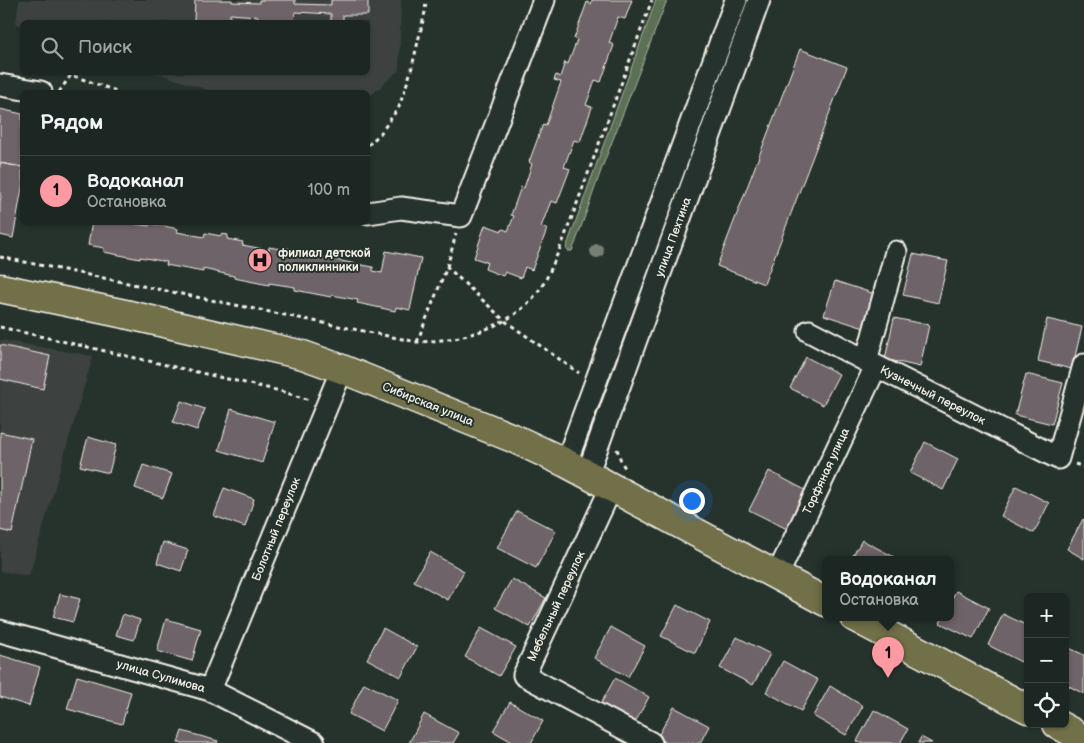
<!DOCTYPE html>
<html lang="ru">
<meta charset="utf-8">
<style>
:root{--surface:#1c2622;--page:#252e2a;--text:#f1f3f6;--muted:#a0a5a5;--line:#3a4340;--accent:#ff9aa2}
body{margin:0;font-family:"Balsamiq Sans",sans-serif;background:var(--page);color:var(--text)}
.controls{position:absolute;right:15px;bottom:15px;display:grid;overflow:hidden;border-radius:8px;box-shadow:0 1px 4px #0004}
.controls button{width:45px;height:45px;display:grid;place-items:center;padding:0;border:0;border-bottom:1px solid var(--line);background:var(--surface);color:var(--text);font:25px sans-serif}
.you{position:absolute;left:691px;top:500px;width:18px;height:18px;margin:-12px;border:4px solid #fff;border-radius:50%;background:#1a73e8;box-shadow:0 0 0 8px #1a73e833}
.badge{display:grid;place-items:center;width:32px;height:32px;border-radius:50%;background:var(--accent);color:#111;font-size:16px;font-weight:700}
.pin{position:absolute;translate:-50% -41px;filter:drop-shadow(0 1px 2px #0008)}
.pin::after{content:'';position:absolute;top:26px;width:18px;height:15px;background:inherit;clip-path:polygon(0 0,100% 0,50% 100%)}
.popup{position:absolute;left:822px;top:556px;width:132px;height:65px;box-sizing:border-box;display:grid;place-content:center;border-radius:8px;background:var(--surface);filter:drop-shadow(0 1px 4px #0005);font-size:16px;white-space:nowrap;color:var(--muted)}
.popup b{font-size:19px;color:var(--text)}
.popup::after{content:'';position:absolute;left:50%;top:100%;margin-left:-10px;border:10px solid transparent;border-top-color:var(--surface)}
.list{margin:0;padding:0;list-style:none}
h2{display:flex;justify-content:space-between;align-items:center;height:65px;margin:0;padding:0 20px;font-size:21px}
h2 small{font-size:16px;font-weight:400;color:var(--muted)}
.list li{display:grid;grid-template-columns:32px 1fr auto;gap:15px;align-items:center;box-sizing:border-box;height:70px;padding:0 20px;border-top:1px solid var(--line)}
.list b{display:block;font-size:19px;white-space:nowrap}
.list p{margin:0;font-size:16px;white-space:nowrap;color:var(--muted)}
.list em{font-size:16px;font-style:normal;color:var(--muted)}
.icon{flex:none;width:28px;height:28px;fill:none;stroke:currentColor;stroke-width:2;stroke-linecap:round;stroke-linejoin:round}
.map{position:relative;flex:none;width:1084px;height:743px;overflow:hidden}
.search{position:absolute;background:var(--surface);box-shadow:0 1px 4px #0004;left:20px;top:20px;width:350px;height:55px;display:flex;align-items:center;gap:12px;box-sizing:border-box;padding:0 18px;border-radius:8px;color:var(--muted);font-size:19px}
.panel{position:absolute;background:var(--surface);box-shadow:0 1px 4px #0004;left:20px;top:90px;width:350px;height:135px;border-radius:8px}
.map>svg:first-child{display:block}
.built{fill:#3c423f}
.green{fill:#5c7054;stroke:#a8b09e}
.building{fill:#6e6469;stroke:#f4f1e8}
.lines{fill:none;stroke-linecap:round;stroke-linejoin:round}
.minor-casing{stroke:#f4f1e8;stroke-width:25}
.major-casing{stroke:#f4f1e8;stroke-width:31}
.path{stroke:#f4f1e8;stroke-width:3;stroke-dasharray:4 4;stroke-linecap:butt}
.minor{stroke:#26332d;stroke-width:21}
.major{stroke:#71704a;stroke-width:28}
.tree{fill:#767f73}
.labels{text-anchor:middle;stroke-width:4;stroke-linejoin:round;paint-order:stroke}
.street-label{font-size:12px;fill:#f4f1e8;stroke:#26332d}
.poi-label{font-size:12px;font-weight:bold;fill:#f4f1e8;stroke:#26332d;text-anchor:start}
</style>
<div class="map">
<svg width="1084" height="743" viewBox="0 0 1084 743">
<rect width="100%" height="100%" fill="#26332d"/>
<filter id="ink" filterUnits="userSpaceOnUse"><feTurbulence type="fractalNoise" baseFrequency=".02" numOctaves="2"/><feDisplacementMap in="SourceGraphic" scale="10" xChannelSelector="R" yChannelSelector="G"/><feConvolveMatrix kernelMatrix="1 2 1 2 8 2 1 2 1" color-interpolation-filters="sRGB"/></filter>
<g filter="url(#ink)">
<path class="built" d="M19 0H401L399 70 368 98V92H214L157 73 368 72V22H22V26L16 24Z
M0 340 93 356 29 576 0 571Z"/>
<path class="green" d="M656 0H667L603 165 575 244 572 251H568L566 248Z"/>
<path class="building" d="M195 0H232V2L259 3V0H295V4L331 5V0H368V15H343V22H331V14L295 12 294 22H257L258 16 230 14V22H194Z
M592 0H632L625 19 618 17 609 43 614 45 601 82 595 80 586 105 592 107 580 142 574 140 564 167 570 169 557 203 551 201 541 227 547 229 532 270 525 267 521 278 505 272 503 276 485 269 487 262 474 258 485 225 502 231 503 229 508 231 514 216 511 215 521 187 524 188 532 164 529 162 543 124 546 125 561 82 554 80 556 75 560 77 565 62 568 64 577 40 574 39 587 2 591 4Z
M800 49 847 67 764 284 717 266Z
M0 109 22 114V167L0 163Z
M0 163 22 167V188L13 238 0 235V202L1 196 0 195Z
M92 222H135V224L149 226 150 223 178 229 177 232 204 237 205 233 221 236V234L228 235 227 239 243 242 242 245 269 250V247L286 250 287 248 292 249V252L373 267V271L382 273 386 251 421 258 410 310 396 307 395 311 357 303 358 300 332 295 331 297 295 290V287L269 283V285L234 278V276L203 269V272L166 265 167 262 140 257V259L104 252V248L88 245Z
M913 254 948 261 938 303 903 295Z
M835 281 875 294 864 328 824 315Z
M894 318 929 325 920 367 885 359Z
M1047 319 1082 327 1072 369 1038 361Z
M0 345 50 356 43 389 0 379Z
M806 357 839 374 823 405 790 388Z
M1026 374 1063 383 1052 424 1015 415Z
M181 401 205 409 197 430 173 422Z
M231 409 275 422 262 463 219 450Z
M0 432 32 439 12 533 0 530Z
M88 437 116 445 109 473 80 466Z
M925 442 958 459 943 490 910 473Z
M143 465 172 474 163 498 135 488Z
M769 471 807 491 787 529 749 510Z
M1016 486 1049 503 1034 533 1001 516Z
M224 488 254 499 245 527 214 516Z
M517 511 556 531 536 568 497 548Z
M1083 519 1084 520V559L1067 549Z
M862 540 896 558 895 559H851Z
M163 542 188 550 181 571 157 563Z
M430 552 464 571 448 600 414 581Z
M512 579 546 598 530 627 495 608Z
M956 591 989 608 973 639 940 623 943 617H950V602Z
M60 594 80 599 73 622 53 617Z
M677 605 710 622 695 653 661 636Z
M123 614 140 620 134 640 116 635Z
M1003 614 1028 626V649L1021 662 988 645Z
M166 619 201 629 192 661 157 651Z
M611 627 645 646 628 677 594 658Z
M383 628 417 647 401 677 367 659Z
M481 628 516 647 499 676 465 657Z
M737 637 770 654 753 685 720 668Z
M1065 646 1084 655V694L1065 684Z
M0 655 40 667 29 706 0 697Z
M783 661 818 680 801 711 766 692Z
M77 676 131 692 122 724 67 709Z
M615 678 649 697 633 726 599 707Z
M364 683 398 700 382 731 349 714Z
M830 686 863 706 846 735 813 716Z
M510 702 543 721 531 743H514L493 731Z
M674 707 709 726 700 743H667L657 738Z
M874 710 908 729 900 743H860L857 741Z
M424 714 459 733 453 743H409Z
M182 731 218 741 217 743H178Z
M921 737 932 743H918Z"/>
<g class="lines">
<g class="minor-casing">
<path id="minor" d="M0 85 41 92
M368 213 401 208 461 216 544 0
M809 331 876 366 1058 458 1084 365
M866 361 896 252
M566 463 736 0
M587 475 759 0
M611 488 524 675 651 743
M777 576 876 366
M0 631 210 690 314 743
M210 690 342 369"/>
</g>
<g class="major-casing">
<path id="major" d="M0 288 125 314 303 355 342 369 515 439 566 463 826 602
M854 617 1028 709
M1057 724 1084 739"/>
</g>
<path class="path" d="M59 92 71 75 119 92
M368 145 380 134 399 107 411 71 425 12 426 0
M0 257 417 342C466 340 521 326 546 279 552 268 556 256 562 244L652 0
M447 267 456 234
M0 327 280 391 310 400
M417 342 447 267 505 321 579 373
M617 449 621 461 625 468
M1075 464 1084 467"/>
<use href="#minor" class="minor"/>
<use href="#major" class="major"/>
</g>
<circle class="tree" cx="597" cy="251" r="7"/>
</g>
<defs>
<g id="hospital-disc" transform="scale(1.25)"><circle r="9.5" fill="#ff9aa2" stroke="#26332d"/><path d="M-5-5h3v3.5h4V-5h3V5h-3V1.5h-4V5h-3Z" fill="#111"/></g>
</defs>
<g fill-rule="evenodd">
<use href="#hospital-disc" x="260" y="260"/>
</g>
<g class="labels">
<g class="street-label">
<text transform="translate(673 237) rotate(-70)" y="4">улица Пехтина</text>
<text transform="translate(933 395) rotate(27)" y="4">Кузнечный переулок</text>
<text transform="translate(428 404) rotate(22)" y="4">Сибирская улица</text>
<text transform="translate(826 471) rotate(-65)" y="4">Торфяная улица</text>
<text transform="translate(276 529) rotate(-68)" y="4">Болотный переулок</text>
<text transform="translate(556 606) rotate(-65)" y="4">Мебельный переулок</text>
<text transform="translate(161 676) rotate(16)" y="4">улица Сулимова</text>
</g>
<g class="poi-label">
<text x="278" y="257">филиал детской<tspan x="278" dy="14">поликлинники</tspan></text>
</g>
</g>
</svg>
<div class="controls">
<button>+</button>
<button>−</button>
<button><svg class="icon" aria-label="locate" viewBox="0 0 24 24"><circle cx="12" cy="12" r="6"/><path d="M12 2v4M12 18v4M2 12h4M18 12h4"/></svg></button>
</div>
<div class="you"></div>
<div class="pin badge" style="left:888px;top:678px">1</div>
<div class="popup"><b>Водоканал</b>Остановка</div>
<div class="search"><svg class="icon" aria-label="search" viewBox="0 0 24 24"><circle cx="10" cy="10" r="6"/><path d="M15 15l6 6"/></svg>Поиск</div>
<section class="panel">
<h2>Рядом<small></small></h2>
<ul class="list">
<li><span class="badge">1</span><div><b>Водоканал</b><p>Остановка</p></div><em>100 m</em></li>
</ul>
</section>
</div>
